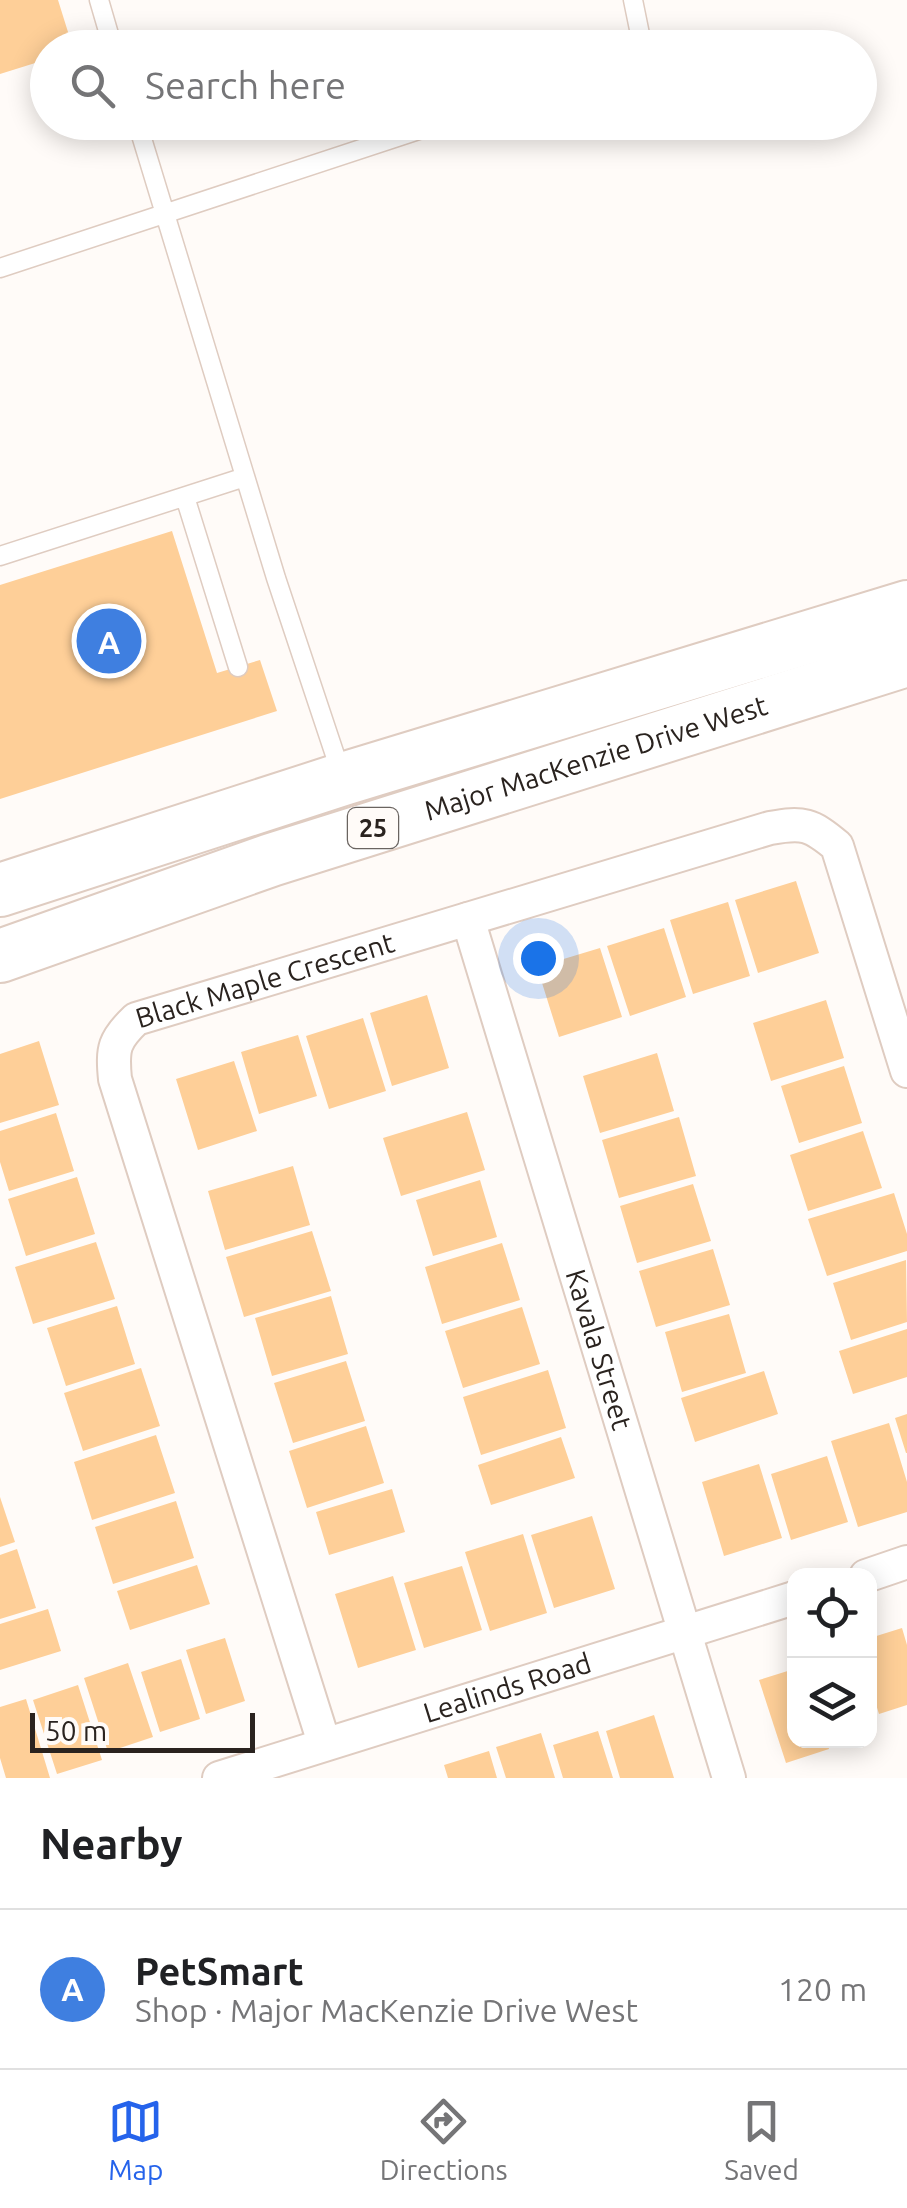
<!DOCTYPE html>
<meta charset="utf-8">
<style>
:root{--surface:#fff;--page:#f6f6f6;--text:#202124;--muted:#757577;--line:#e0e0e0;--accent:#2563eb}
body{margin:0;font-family:Ubuntu,sans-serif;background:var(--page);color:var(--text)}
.controls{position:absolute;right:30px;bottom:30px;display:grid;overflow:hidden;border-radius:20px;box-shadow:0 5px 25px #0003}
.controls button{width:90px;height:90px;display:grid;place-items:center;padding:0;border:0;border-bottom:2px solid var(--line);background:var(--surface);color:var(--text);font:50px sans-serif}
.scale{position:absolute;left:30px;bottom:25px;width:225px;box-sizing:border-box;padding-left:10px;border:5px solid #2a231f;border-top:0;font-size:28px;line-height:35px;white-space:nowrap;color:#2a231f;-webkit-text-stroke:8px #fffbf8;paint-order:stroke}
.you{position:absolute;left:538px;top:958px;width:35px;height:35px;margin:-25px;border:8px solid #fff;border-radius:50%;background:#1a73e8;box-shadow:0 0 0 15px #1a73e833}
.badge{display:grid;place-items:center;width:65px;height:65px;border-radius:50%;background:var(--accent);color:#fff;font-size:32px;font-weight:700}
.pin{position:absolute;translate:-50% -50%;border:5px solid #fff;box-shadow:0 2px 10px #0006}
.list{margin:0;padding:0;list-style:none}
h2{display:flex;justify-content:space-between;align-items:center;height:130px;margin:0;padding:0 40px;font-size:42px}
h2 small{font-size:32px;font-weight:400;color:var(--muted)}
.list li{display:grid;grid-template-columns:65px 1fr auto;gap:30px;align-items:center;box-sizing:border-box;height:160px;padding:0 40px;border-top:2px solid var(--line)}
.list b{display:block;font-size:38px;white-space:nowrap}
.list p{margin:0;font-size:32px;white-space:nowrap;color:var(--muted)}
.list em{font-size:32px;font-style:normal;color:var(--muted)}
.icon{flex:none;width:55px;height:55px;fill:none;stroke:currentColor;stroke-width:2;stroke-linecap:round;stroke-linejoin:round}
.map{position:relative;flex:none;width:907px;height:1778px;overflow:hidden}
.search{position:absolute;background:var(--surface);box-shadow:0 5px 25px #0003;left:30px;right:30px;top:30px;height:110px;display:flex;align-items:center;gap:25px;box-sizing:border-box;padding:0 35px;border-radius:55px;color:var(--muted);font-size:38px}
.sheet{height:290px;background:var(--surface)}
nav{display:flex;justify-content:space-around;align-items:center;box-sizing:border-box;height:140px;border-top:2px solid var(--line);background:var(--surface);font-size:28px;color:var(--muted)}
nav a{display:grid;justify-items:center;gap:5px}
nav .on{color:var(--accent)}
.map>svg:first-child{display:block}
.building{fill:#fecf98}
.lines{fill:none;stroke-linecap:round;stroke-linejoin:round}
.service-casing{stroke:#dfccc1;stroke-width:21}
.minor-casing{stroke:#dfccc1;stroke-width:36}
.primary-casing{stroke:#dfccc1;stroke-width:56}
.service{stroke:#fff;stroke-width:18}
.minor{stroke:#fff;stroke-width:32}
.primary{stroke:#fff;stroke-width:52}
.labels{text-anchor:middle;stroke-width:9;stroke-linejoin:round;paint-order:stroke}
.shield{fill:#fffbf8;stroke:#6a6460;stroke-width:2.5}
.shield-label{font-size:25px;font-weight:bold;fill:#2a231f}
.street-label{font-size:28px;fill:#2a231f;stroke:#fffbf8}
</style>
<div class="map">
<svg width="907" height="1778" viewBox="0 0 907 1778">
<rect width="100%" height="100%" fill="#fffbf8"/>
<path class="building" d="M0 0H58L73 48H48V59L0 74Z
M172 531 217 673 260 660 277 711 0 799V585Z
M796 881 819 953 758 973 735 900Z
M728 902 750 976 693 994 670 920Z
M664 928 686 997 630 1016 607 946Z
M600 948 622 1017 559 1037 537 967Z
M427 995 449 1068 392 1086 370 1013Z
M826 1000 844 1058 771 1081 753 1023Z
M363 1018 386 1091 329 1109 306 1036Z
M298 1035 317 1096 259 1114 241 1052Z
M39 1041 59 1105 0 1123V1054Z
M657 1053 674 1111 600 1133 583 1076Z
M234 1061 257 1131 198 1150 176 1079Z
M844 1066 862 1123 799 1143 781 1086Z
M467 1112 485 1170 401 1196 383 1138Z
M56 1113 74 1171 9 1191 0 1162V1131Z
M679 1117 696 1176 619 1198 602 1140Z
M863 1131 882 1188 808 1211 790 1155Z
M293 1166 310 1225 225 1250 208 1191Z
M77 1177 95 1234 26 1256 8 1199Z
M480 1180 497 1237 433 1256 416 1200Z
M693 1184 711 1241 637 1263 620 1206Z
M894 1193 907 1234V1251L827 1276 808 1219Z
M312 1231 331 1291 244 1317 226 1257Z
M96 1242 115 1299 33 1324 15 1267Z
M502 1243 520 1300 442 1324 425 1267Z
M713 1249 730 1305 656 1327 639 1271Z
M906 1260 907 1322 851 1340 833 1283Z
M331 1296 348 1354 272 1376 255 1318Z
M117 1306 135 1364 66 1386 47 1328Z
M522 1307 540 1364 463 1388 445 1331Z
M729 1314 746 1373 682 1392 665 1332Z
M907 1329V1377L853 1394 839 1351Z
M346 1361 365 1421 293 1443 274 1383Z
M141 1368 160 1426 83 1451 64 1393Z
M548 1370 566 1428 481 1455 463 1397Z
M764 1371 778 1414 695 1442 681 1398Z
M907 1414V1453H906L895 1418Z
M889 1423 907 1482V1512L858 1527 831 1441Z
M366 1426 384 1483 307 1508 289 1451Z
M156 1435 175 1493 92 1520 74 1462Z
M561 1437 575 1478 491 1505 478 1465Z
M827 1456 848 1522 791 1540 771 1474Z
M759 1464 782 1538 724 1556 702 1482Z
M392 1489 405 1532 329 1555 316 1512Z
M0 1497 15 1542 0 1547Z
M176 1501 194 1558 113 1584 95 1527Z
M592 1516 615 1589 554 1608 531 1535Z
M523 1534 547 1613 490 1631 465 1552Z
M17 1549 36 1608 0 1619V1555Z
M197 1565 210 1604 130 1630 117 1591Z
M462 1566 482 1630 424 1648 404 1583Z
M393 1576 416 1650 358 1668 335 1594Z
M48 1609 61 1651 0 1670V1624Z
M902 1628 907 1645V1705L879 1714 870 1685V1638Z
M225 1638 245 1701 206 1714 186 1650Z
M181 1659 200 1719 160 1732 141 1672Z
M128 1663 153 1737 108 1752 84 1678Z
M794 1669V1740H827L829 1749 786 1763 759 1680Z
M78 1685 102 1760 57 1774 33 1700Z
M26 1699 50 1778H6L0 1758V1707Z
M654 1715 674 1778H620L606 1731Z
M598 1731 613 1778H563L553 1745Z
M541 1733 555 1778H506L496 1747Z
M489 1751 497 1778H448L444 1765Z"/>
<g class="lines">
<g class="service-casing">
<path id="service" d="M99 0 113 48
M633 0 642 44 639 48
M137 122 276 578 342 776
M0 268 443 122
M185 497 238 667
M0 556 245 477"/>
</g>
<g class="minor-casing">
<g id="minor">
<path id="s1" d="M468 919 729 1778"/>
<path d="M866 1576 907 1562"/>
<path id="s2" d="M324 1743 115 1079C112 1048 114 1040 136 1019L770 828C803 822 811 824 837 846L907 1071"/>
<path id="s3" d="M219 1778 794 1598"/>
</g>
</g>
<g class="primary-casing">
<g id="primary">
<path d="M0 890 343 779 907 607"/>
<path id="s4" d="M0 956 271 860 907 660"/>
</g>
</g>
<use href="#service" class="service"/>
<use href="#minor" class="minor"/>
<use href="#primary" class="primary"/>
</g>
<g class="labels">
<rect class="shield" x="348" y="808" width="50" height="40" rx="8"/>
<g class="shield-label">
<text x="373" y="837">25</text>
</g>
<g class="street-label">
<text dy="10" stroke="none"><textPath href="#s4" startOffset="628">Major MacKenzie Drive West</textPath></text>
<text dy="10" stroke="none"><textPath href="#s2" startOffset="898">Black Maple Crescent</textPath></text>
<text dy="10" stroke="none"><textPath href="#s1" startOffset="450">Kavala Street</textPath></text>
<text dy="10" stroke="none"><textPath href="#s3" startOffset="302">Lealinds Road</textPath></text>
</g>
</g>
</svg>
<div class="controls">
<button><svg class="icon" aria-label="locate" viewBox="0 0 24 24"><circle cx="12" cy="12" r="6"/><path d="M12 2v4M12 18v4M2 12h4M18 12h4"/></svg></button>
<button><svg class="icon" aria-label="layers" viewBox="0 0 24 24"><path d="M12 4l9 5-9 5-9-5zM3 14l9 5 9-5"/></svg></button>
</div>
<div class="scale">50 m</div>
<div class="you"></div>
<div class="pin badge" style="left:109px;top:641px;background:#3f7fe0">A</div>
<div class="search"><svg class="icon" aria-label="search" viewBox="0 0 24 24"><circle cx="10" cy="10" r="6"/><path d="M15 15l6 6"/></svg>Search here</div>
</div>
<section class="sheet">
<h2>Nearby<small></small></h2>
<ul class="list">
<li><span class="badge" style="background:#3f7fe0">A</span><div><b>PetSmart</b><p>Shop · Major MacKenzie Drive West</p></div><em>120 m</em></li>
</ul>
</section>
<nav>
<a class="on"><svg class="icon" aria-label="map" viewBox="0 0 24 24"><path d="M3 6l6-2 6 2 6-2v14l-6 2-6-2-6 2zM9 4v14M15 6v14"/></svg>Map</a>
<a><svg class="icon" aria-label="directions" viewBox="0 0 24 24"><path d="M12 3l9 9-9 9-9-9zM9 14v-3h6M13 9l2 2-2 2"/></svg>Directions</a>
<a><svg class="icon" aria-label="saved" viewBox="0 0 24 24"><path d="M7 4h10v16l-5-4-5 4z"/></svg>Saved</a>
</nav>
